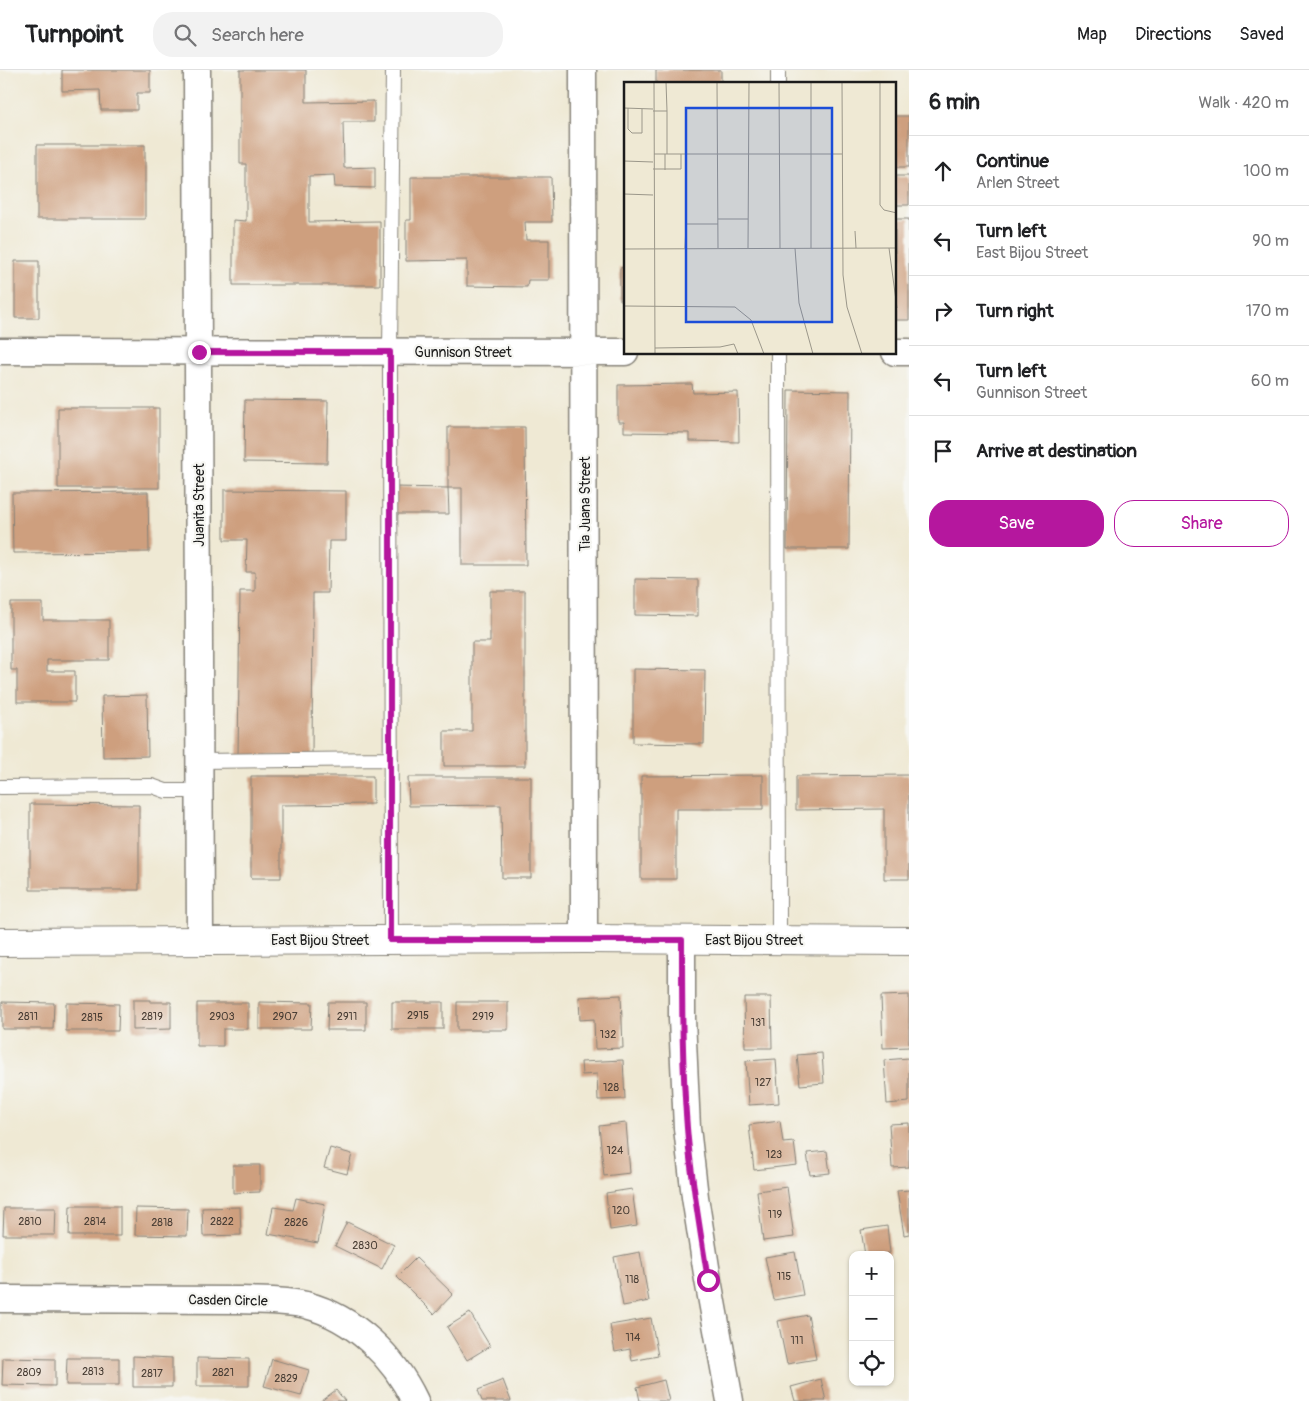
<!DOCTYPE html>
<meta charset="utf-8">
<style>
:root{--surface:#fff;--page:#f2f2f2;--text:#202124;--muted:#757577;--line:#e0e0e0;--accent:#b5179e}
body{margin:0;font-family:Pangolin,sans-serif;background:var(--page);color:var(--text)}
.controls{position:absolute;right:15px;bottom:15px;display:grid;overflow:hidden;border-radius:10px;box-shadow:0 1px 4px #0004}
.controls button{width:45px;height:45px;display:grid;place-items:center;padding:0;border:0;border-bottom:1px solid var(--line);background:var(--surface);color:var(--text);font:25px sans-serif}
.stop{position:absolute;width:15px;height:15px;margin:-11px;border:4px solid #b5179e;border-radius:50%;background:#fff}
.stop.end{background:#b5179e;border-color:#fff;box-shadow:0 1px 5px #0008}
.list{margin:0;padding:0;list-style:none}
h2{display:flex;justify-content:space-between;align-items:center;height:65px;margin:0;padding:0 20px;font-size:21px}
h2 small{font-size:16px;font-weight:400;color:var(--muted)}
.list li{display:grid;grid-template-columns:32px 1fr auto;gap:15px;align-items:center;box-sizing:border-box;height:70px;padding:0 20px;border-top:1px solid var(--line)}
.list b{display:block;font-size:19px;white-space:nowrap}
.list p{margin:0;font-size:16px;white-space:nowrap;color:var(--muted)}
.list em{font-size:16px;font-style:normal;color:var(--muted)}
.actions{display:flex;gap:10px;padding:15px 20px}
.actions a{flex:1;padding:11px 0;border:1px solid var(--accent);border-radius:20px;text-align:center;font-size:18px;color:var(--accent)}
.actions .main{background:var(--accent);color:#fff}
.icon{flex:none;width:28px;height:28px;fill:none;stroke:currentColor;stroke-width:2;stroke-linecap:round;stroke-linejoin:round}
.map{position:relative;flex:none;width:909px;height:1331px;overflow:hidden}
header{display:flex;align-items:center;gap:30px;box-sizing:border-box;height:70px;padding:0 25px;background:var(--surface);border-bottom:1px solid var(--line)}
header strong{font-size:24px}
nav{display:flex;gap:28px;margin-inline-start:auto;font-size:18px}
.search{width:350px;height:45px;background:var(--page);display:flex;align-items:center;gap:12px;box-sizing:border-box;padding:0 18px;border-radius:20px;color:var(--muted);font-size:19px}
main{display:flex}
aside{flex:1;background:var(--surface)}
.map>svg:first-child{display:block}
.building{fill:#ce9f7e}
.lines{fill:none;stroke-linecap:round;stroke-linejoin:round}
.service-casing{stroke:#868278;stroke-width:16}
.minor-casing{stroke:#868278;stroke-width:29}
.tertiary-casing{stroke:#868278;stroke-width:30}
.service{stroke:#fff;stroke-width:14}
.minor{stroke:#fff;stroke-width:26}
.tertiary{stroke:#fff;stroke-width:28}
.route{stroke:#b5179e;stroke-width:6}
.labels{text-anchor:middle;stroke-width:4.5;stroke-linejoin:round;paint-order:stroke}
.number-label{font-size:11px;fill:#483d34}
.street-label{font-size:14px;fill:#1c1c1c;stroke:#f6f6f2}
.inset-road{fill:none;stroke:#9b978a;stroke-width:1}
.view{fill:#1d4ed8;fill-opacity:0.15;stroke:#1d4ed8;stroke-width:2.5}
.inset-edge{fill:none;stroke:#1c1c1c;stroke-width:2.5}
</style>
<header>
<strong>Turnpoint</strong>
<div class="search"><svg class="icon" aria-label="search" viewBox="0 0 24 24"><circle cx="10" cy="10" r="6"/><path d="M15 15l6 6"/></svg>Search here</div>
<nav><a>Map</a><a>Directions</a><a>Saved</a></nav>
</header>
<main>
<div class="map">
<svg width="909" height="1331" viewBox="0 0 909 1331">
<rect width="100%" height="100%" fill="#f6f6f2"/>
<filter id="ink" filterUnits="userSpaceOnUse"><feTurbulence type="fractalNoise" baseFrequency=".02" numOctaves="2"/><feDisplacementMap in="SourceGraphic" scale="10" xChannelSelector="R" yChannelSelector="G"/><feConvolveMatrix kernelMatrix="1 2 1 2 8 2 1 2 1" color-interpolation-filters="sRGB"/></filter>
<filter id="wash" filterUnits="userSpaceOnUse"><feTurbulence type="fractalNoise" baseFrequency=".0096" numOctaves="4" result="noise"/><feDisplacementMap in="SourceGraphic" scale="20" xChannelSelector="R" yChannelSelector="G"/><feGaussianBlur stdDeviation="1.12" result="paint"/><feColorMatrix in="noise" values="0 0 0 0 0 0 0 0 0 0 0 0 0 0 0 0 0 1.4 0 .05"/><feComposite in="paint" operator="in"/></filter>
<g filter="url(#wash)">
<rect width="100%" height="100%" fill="#efe9d4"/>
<g id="blocks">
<path class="building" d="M62 0H150V23H137V40H101L100 20 62 21Z
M240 0H306V32L374 31V52H343L344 98 375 97V118L335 117 334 105 309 106V152L380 151V215H233V150L246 151V94H240Z
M656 0H721V14H656Z
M895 46H909V97H895Z
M37 75H145V149H37Z
M895 106H909V135H895Z
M411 107H551L552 152H525L526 170H549V210H528L527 217 467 216V190L406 191V150H411Z
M895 149H909V250H895Z
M15 191H39V248H15Z
M625 197V230H620V198Z
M692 314 693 323 738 322 739 372 689 371V363L624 362V352H618V315Z
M788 320 850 321 849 479H787Z
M245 330 328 331 327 393 244 392Z
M58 338H159V418H58Z
M448 357H525L526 495H462V418H448Z
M394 417 448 418 449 444H393Z
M224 420 346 421V471H329L328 523H313L312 686H238L240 521H255V502H246L247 470H224Z
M148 422 149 482 13 483 12 423Z
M635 509 698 510V546L635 545Z
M490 521H525V696H444V661H472V572H490Z
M11 533H43V550H109V590H47V601H75V632H17V600H11Z
M633 599 705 600 704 674 633 673Z
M147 625 148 686 103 687 102 626Z
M763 705V739H676V809H641V706Z
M909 705V809H884V739L796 740V706Z
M251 706H373V734L281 735V808H251Z
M408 707H531V808H502L501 735 409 736Z
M30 734 139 735V820H30Z
M621 925 623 978 595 979 594 949 580 950 579 927Z
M909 925V977L883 978 881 926Z
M744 927H771L772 978H745Z
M133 930H150V932H171V959L133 960Z
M2 932 54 933 53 959H2Z
M259 932 312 933 311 959H259Z
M328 932H366V960H327Z
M392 932H443V959H392Z
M457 932H508V960H457Z
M66 933 119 934 118 961H66Z
M197 933H248V959H223V976H197Z
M822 983 824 1013 800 1015 797 985Z
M909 988V1032L887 1034 884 990Z
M776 989 779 1033 749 1035 746 991Z
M623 990 625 1029 598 1030 597 1004 582 1005 581 992Z
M780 1051 783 1073 794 1072 797 1095 754 1100 749 1055Z
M626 1053 630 1103 604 1106 599 1056Z
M909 1053V1097L892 1098 889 1054Z
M330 1078 352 1084 347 1104 324 1098Z
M827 1081 830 1103 810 1105 807 1083Z
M233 1095H260V1122L233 1123Z
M787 1117 794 1167 763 1171 757 1121Z
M632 1119 637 1156 610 1160 606 1123Z
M909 1120V1164L904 1165 897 1121Z
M296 1128 325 1134 318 1173 268 1164 273 1137 293 1140Z
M70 1136H120V1166H69Z
M240 1137 241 1165 203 1166 202 1138Z
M4 1138H56L55 1165H3Z
M136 1138 188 1139 187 1166 135 1165Z
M347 1152 394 1175 382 1199 335 1176Z
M887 1156 890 1183 865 1185 861 1160Z
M640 1182 649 1231 623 1236 614 1187Z
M795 1182 803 1225 774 1230 765 1187Z
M416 1188 453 1224 434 1244 397 1207Z
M470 1243 490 1276 467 1290 447 1257Z
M808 1245 816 1289 787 1294 778 1251Z
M651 1248 658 1286 632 1291 630 1279 615 1282 610 1255Z
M133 1286 172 1288V1317H133Z
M3 1288 55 1289V1316L2 1315Z
M67 1288H119V1315H66Z
M197 1288 249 1289V1316H197Z
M272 1289 309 1300 301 1326 264 1316Z
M821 1309 826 1331H795L791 1317Z
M503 1310 511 1331H482L478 1320Z
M664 1310 669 1331H640L637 1317Z
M336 1320 345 1331H321Z"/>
</g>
</g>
<g filter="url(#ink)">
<use href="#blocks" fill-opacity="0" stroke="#868278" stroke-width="1"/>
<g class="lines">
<g class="service-casing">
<path id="service" d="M778 0V14
M778 284 779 870
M200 691 391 689
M0 717 152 716 166 721H200
M391 870 390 282 393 0"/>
</g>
<g class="minor-casing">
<path id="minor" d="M197 0 200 870
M583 0 584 869
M0 281 625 282
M895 282H909
M682 870V949L687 1058 695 1127 708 1210 730 1331
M0 1229 241 1230C262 1231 285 1230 306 1235 355 1248 394 1287 415 1331"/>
</g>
<g class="tertiary-casing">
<path id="tertiary" d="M0 872 584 869 909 871"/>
</g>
<use href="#service" class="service"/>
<use href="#minor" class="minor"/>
<use href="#tertiary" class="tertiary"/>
</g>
</g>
<g class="lines" filter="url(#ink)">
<path class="route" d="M199 282H390V870H682C682 933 682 995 687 1058 691 1109 700 1159 708 1210"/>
</g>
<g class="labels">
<g class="number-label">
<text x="418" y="949">2915</text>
<text x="28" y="950">2811</text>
<text x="152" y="950">2819</text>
<text x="222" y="950">2903</text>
<text x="285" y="950">2907</text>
<text x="347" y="950">2911</text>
<text x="483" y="950">2919</text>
<text x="92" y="951">2815</text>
<text x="758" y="956">131</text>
<text x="608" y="968">132</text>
<text x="763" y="1016">127</text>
<text x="611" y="1021">128</text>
<text x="615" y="1084">124</text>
<text x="774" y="1088">123</text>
<text x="621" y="1144">120</text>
<text x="775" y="1148">119</text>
<text x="30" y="1155">2810</text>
<text x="95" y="1155">2814</text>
<text x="222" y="1155">2822</text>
<text x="162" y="1156">2818</text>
<text x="296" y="1156">2826</text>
<text x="365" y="1179">2830</text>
<text x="784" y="1210">115</text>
<text x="632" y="1213">118</text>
<text x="633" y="1271">114</text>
<text x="797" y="1274">111</text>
<text x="93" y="1305">2813</text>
<text x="29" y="1306">2809</text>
<text x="223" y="1306">2821</text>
<text x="152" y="1307">2817</text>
<text x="286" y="1312">2829</text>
</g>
<g class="street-label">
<text x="463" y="287">Gunnison Street</text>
<text transform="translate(585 434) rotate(-90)" y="5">Tia Juana Street</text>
<text transform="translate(199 435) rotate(-90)" y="5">Juanita Street</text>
<text x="320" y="875">East Bijou Street</text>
<text x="754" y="875">East Bijou Street</text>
<text transform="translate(228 1230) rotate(1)" y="5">Casden Circle</text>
</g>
</g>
<g transform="translate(624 12)">
<rect width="272" height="272" fill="#efe9d4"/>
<path class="inset-road" d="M30 0 31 272M42 0 43 29M93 0 94 166M155 0 156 166M187 0V166M218 0 219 193 223 225 238 272M256 0V123L260 128 273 131M0 26 29 27M4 26V47L8 51H18V27M29 29H43V72M30 72H218M0 79 29 80M29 87H57V72M41 88V72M0 112 29 113M94 137H124M231 149 232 166M61 166 62 142H94M124 166 125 0M171 166 175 221 189 272M265 166 273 226M0 167 273 166M0 224 111 225 127 238 140 272M31 266 96 265 110 262 114 272"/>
<path class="view" d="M62 26H208V240H62Z"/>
<rect width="272" height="272" class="inset-edge"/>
</g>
</svg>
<div class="controls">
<button>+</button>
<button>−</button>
<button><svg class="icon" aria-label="locate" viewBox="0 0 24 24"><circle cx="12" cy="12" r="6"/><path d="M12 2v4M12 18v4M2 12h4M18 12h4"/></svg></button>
</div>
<div class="stop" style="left:708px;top:1210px"></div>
<div class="stop end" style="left:199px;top:282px"></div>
</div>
<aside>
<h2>6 min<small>Walk · 420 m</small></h2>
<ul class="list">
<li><svg class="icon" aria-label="ahead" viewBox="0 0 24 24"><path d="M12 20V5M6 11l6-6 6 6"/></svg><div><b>Continue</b><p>Arlen Street</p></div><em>100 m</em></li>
<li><svg class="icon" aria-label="left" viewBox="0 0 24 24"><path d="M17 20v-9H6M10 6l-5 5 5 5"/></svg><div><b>Turn left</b><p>East Bijou Street</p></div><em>90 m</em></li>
<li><svg class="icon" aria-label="right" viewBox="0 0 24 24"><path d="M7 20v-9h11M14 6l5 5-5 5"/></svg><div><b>Turn right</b></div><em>170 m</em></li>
<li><svg class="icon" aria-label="left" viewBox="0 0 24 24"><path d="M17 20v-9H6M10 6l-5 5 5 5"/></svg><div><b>Turn left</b><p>Gunnison Street</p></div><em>60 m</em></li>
<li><svg class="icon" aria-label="arrive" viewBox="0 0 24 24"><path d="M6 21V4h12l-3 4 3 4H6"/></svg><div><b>Arrive at destination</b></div></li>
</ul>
<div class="actions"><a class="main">Save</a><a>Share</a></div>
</aside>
</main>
